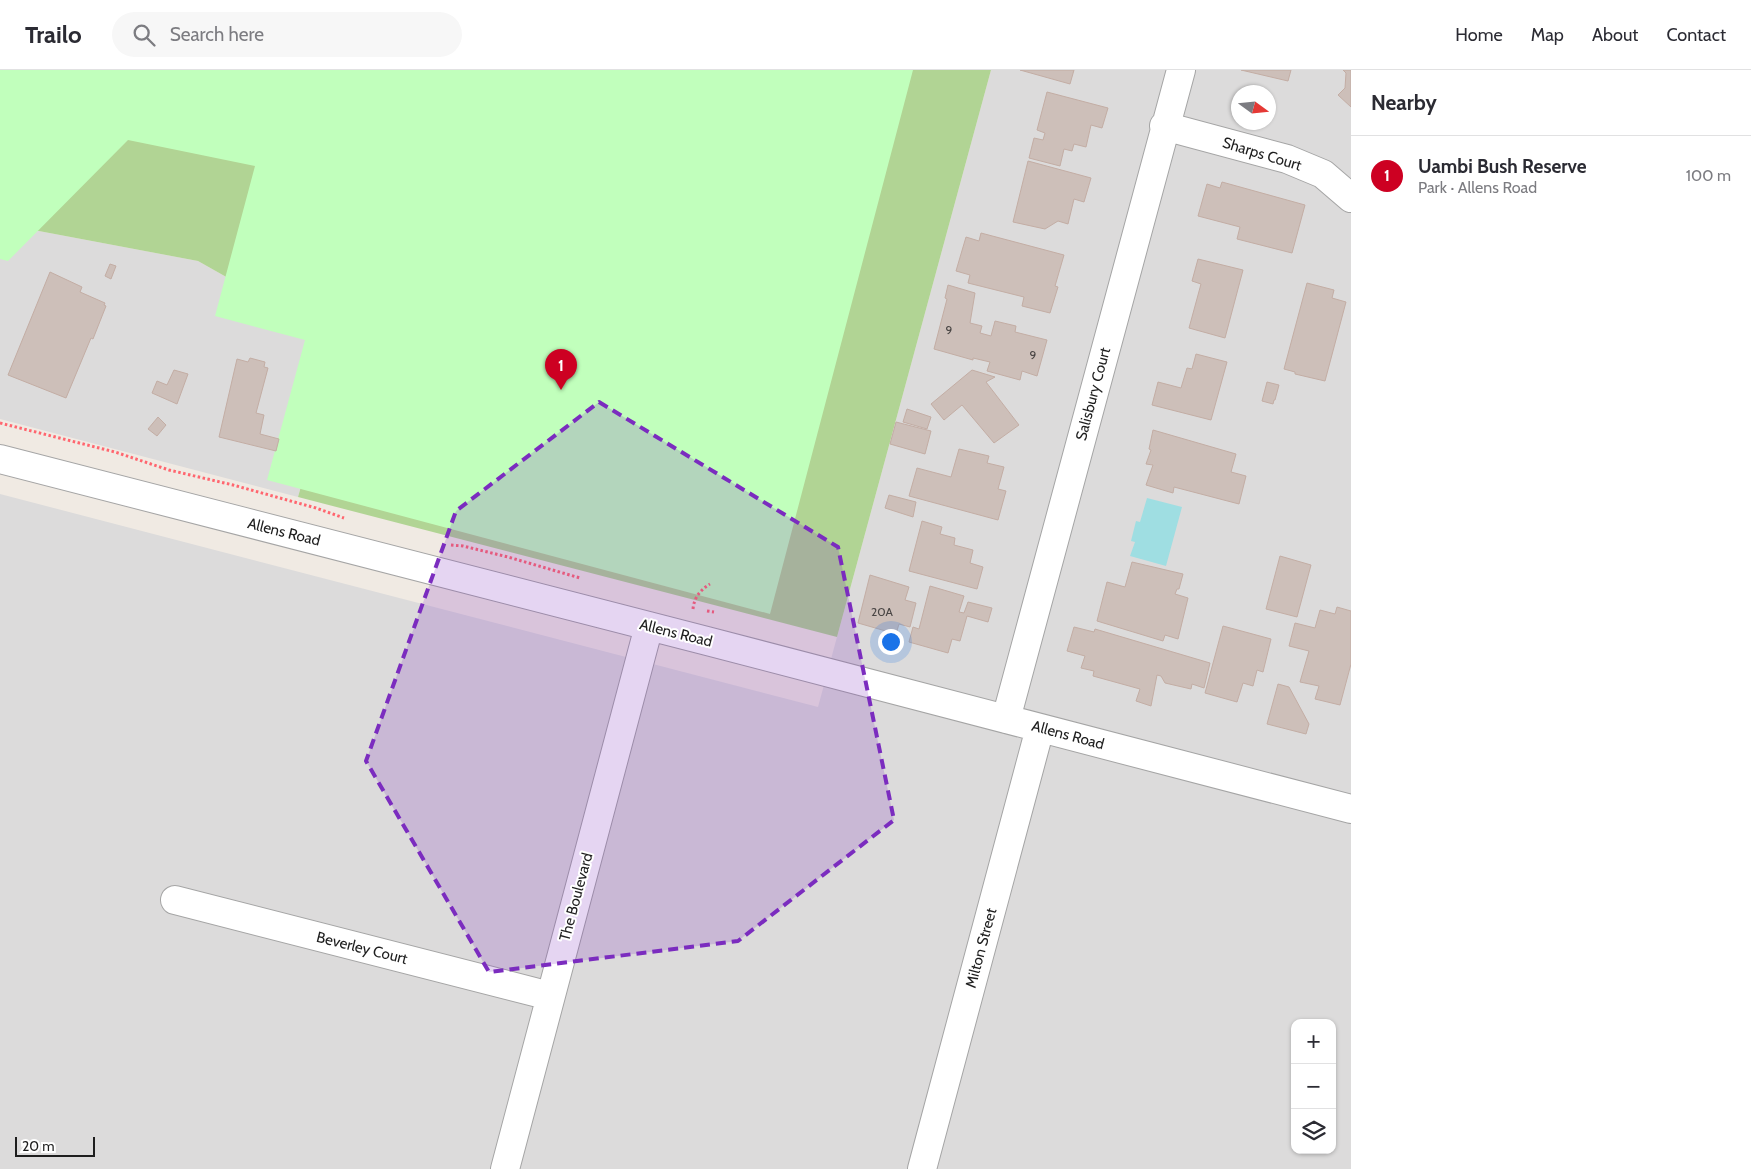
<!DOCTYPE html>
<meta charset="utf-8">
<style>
:root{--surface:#fff;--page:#f7f7f7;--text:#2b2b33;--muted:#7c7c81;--line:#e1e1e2;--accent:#cd0022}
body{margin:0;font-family:Cabin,sans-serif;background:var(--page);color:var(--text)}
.controls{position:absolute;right:15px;bottom:15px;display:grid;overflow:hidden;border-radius:10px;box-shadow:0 1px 4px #0004}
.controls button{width:45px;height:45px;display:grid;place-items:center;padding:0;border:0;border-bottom:1px solid var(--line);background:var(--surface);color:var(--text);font:25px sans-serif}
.compass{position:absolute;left:1231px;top:15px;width:45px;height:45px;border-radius:50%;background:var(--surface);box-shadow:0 1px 4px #0004;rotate:105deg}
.scale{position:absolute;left:15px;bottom:12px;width:80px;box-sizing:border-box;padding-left:5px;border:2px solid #1e1e1e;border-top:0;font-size:14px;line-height:18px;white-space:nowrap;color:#1e1e1e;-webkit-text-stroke:4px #fff;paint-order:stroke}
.you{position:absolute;left:890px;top:571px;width:18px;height:18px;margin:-12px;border:4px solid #fff;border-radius:50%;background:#1a73e8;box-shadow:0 0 0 8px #1a73e833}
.badge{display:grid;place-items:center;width:32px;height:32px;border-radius:50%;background:var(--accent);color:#fff;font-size:16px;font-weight:700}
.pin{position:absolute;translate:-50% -41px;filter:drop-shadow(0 1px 2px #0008)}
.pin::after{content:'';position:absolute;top:26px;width:18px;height:15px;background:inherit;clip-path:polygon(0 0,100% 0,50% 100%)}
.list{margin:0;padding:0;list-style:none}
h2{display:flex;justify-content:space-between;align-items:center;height:65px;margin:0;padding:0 20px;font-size:21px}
h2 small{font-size:16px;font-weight:400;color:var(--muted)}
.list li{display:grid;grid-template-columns:32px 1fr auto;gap:15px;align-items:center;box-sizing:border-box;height:80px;padding:0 20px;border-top:1px solid var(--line)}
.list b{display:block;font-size:19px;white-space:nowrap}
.list p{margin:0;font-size:16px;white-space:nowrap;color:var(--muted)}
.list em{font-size:16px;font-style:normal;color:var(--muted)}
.icon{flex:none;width:28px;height:28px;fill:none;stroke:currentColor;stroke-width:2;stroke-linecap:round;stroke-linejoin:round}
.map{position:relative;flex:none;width:1351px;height:1099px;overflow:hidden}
header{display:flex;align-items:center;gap:30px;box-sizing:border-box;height:70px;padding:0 25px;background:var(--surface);border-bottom:1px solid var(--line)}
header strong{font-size:24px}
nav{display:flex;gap:28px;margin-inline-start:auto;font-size:18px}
.search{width:350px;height:45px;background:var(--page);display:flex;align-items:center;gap:12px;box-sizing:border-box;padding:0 18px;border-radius:28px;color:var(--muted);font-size:19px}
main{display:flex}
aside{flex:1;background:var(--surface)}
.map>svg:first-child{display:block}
.residential{fill:#dcdbdb;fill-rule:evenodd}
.forest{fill:#b1d494}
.park{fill:#c1ffbc}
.water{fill:#9fdee2}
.building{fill:#cdbfb9;stroke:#c3ada4}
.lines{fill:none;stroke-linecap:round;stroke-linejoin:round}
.minor-casing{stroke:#a5a5a5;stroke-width:30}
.path{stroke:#ff666f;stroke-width:3;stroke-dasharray:2.5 2.5;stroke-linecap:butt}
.minor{stroke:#fff;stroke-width:28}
.marked{fill:#7b2cbf;fill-opacity:0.2;stroke:#7b2cbf;stroke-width:4;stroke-dasharray:10 6;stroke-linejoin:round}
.labels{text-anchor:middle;stroke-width:4;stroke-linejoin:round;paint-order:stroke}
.number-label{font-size:12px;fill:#4a4645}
.street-label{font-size:15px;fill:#1e1e1e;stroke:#fff}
</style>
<header>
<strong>Trailo</strong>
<div class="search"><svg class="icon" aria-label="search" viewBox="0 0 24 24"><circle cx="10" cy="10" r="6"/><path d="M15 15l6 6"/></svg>Search here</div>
<nav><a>Home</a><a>Map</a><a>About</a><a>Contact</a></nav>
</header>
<main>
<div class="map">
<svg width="1351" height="1099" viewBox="0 0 1351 1099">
<rect width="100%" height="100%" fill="#f0eae3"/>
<path class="residential" d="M991 0H1351V1099H0V424L818 637ZM1238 22H1268V52H1238ZM1295 953H1332V1080H1295Z
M7 155 198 191 342 272 298 427 0 349V171Z"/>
<path class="forest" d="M0 0H991L837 567 298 427 342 272 198 191 7 155Z"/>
<path class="park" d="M0 0H913L770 544 267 410 305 270 215 246 255 96 128 70 8 191 0 189Z"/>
<path class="water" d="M1147 428 1182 437 1166 496 1130 486 1135 472 1131 471 1136 451 1140 452Z"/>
<path class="building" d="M1020 0H1074L1070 14Z
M1241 0H1291L1288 11Z
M1343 0H1351V37L1338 25 1345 18 1346 3Z
M1047 22 1108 38 1102 58 1091 55 1086 77 1074 74 1072 81 1064 79 1060 96 1029 88 1034 68 1043 70 1045 63 1037 60Z
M1028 91 1091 108 1084 132 1074 129 1068 154 1058 151 1045 159 1013 152Z
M1222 112 1305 135 1292 183 1237 169 1240 157 1198 146 1207 114 1220 118Z
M981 163 1064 185 1055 216 1058 217 1050 243 1022 236 1024 227 968 213 970 205 956 201 966 167 979 171Z
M1198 189 1243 200 1225 268 1189 258 1201 214 1192 211Z
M110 194 116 196 111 209 105 206Z
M50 202 82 217 80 222 105 233 104 235 106 236 93 269 91 268 66 328 8 305Z
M1307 213 1334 220 1332 228 1346 232 1325 311 1295 304V302L1284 299Z
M948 215 975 223 970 253 982 256 980 263 991 266 995 251 1016 256 1015 262 1047 270 1037 306 1022 301 1020 310 987 301 990 292 973 288V290L934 279 947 229 945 228Z
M1196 284 1227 292 1211 350 1152 335 1158 312 1181 318 1187 298 1192 299Z
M250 288 265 292 264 297 268 298 256 343 264 345 260 364 279 369 276 381 219 367 237 289 248 292Z
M174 300 188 304 177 334 152 323 157 311 167 315Z
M972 300 995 307 986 312 1019 355 994 373 962 335 944 350 931 334Z
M1267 312 1279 315 1275 330H1274L1273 334 1262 331Z
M907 339 931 347 927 359 903 352Z
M158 347 166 355 157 366 148 359Z
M896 352 931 361 925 384 890 374Z
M1153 360 1236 384 1231 402 1246 406 1239 434 1174 417 1173 423 1146 415 1153 395 1146 394 1151 380 1149 379Z
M959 379 989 386 987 393 1004 397 998 419 1006 421 998 450 909 426 917 398 951 407Z
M889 425 916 432 913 447 885 438Z
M922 451 942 457 940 464 955 468 954 475 973 480 970 493 983 497 977 519 909 501Z
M1280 486 1311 495 1297 547 1266 539Z
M1132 492 1183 504 1179 519H1177L1175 524 1188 528 1178 569 1165 565 1163 571 1097 551 1107 512 1125 517Z
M870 505 909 517 905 530 916 533 910 557 899 554 896 564 858 553Z
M930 516 964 526 959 542 964 543 968 532 992 538 988 552 967 546 960 571 952 569 948 583 909 572 913 557 919 559Z
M1337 537 1351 541V594L1340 635 1315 629 1319 616 1300 612 1309 581 1289 576 1295 553 1315 558 1320 540 1335 544Z
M1223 556 1271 569 1263 602 1257 600 1253 616 1243 613 1237 632 1205 623Z
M1074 557 1094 562 1095 559 1210 593 1204 618 1192 614 1191 619 1165 613 1161 606 1157 605 1151 636 1136 631 1140 619 1093 606 1094 601 1081 598 1085 586 1067 581Z
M1278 614 1289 617 1309 654 1306 664 1267 654Z"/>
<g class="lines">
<g class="minor-casing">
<path id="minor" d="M1164 56 1287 89 1323 104 1351 128
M0 389 707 571 1351 739
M1006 649 1181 0
M175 830 550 926
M505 1099 649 556
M922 1099 1040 658"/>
</g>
<path class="path" d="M0 353 115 382 169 400 233 415 316 438 344 448
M451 475 463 476 508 487 580 508
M693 539C694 528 700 520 710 514
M707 541 714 542"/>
<use href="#minor" class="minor"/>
</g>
<path class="marked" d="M599 332 838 477 894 750 738 871 489 902 366 691 456 441Z"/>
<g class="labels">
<g class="number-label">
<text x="949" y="264">9</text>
<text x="1033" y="289">9</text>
<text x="882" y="546">20A</text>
</g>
<g class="street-label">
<text transform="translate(1262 84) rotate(17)" y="5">Sharps Court</text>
<text transform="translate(1093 324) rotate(-75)" y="5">Salisbury Court</text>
<text transform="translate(284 462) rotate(14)" y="5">Allens Road</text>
<text transform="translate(676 563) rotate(14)" y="5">Allens Road</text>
<text transform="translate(1068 665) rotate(15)" y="5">Allens Road</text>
<text transform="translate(576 827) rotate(-75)" y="5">The Boulevard</text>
<text transform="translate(362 878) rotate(14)" y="5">Beverley Court</text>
<text transform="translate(981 878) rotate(-75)" y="5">Milton Street</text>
</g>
</g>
</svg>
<div class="controls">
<button>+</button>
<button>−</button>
<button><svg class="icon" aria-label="layers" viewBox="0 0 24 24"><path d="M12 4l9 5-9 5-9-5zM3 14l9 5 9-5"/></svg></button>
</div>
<svg class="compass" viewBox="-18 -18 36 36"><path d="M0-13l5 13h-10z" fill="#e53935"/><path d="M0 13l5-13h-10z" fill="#7c7c81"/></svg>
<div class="scale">20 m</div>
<div class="you"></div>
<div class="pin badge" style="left:561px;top:320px">1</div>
</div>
<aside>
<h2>Nearby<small></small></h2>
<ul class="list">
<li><span class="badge">1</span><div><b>Uambi Bush Reserve</b><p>Park · Allens Road</p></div><em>100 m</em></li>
</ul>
</aside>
</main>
